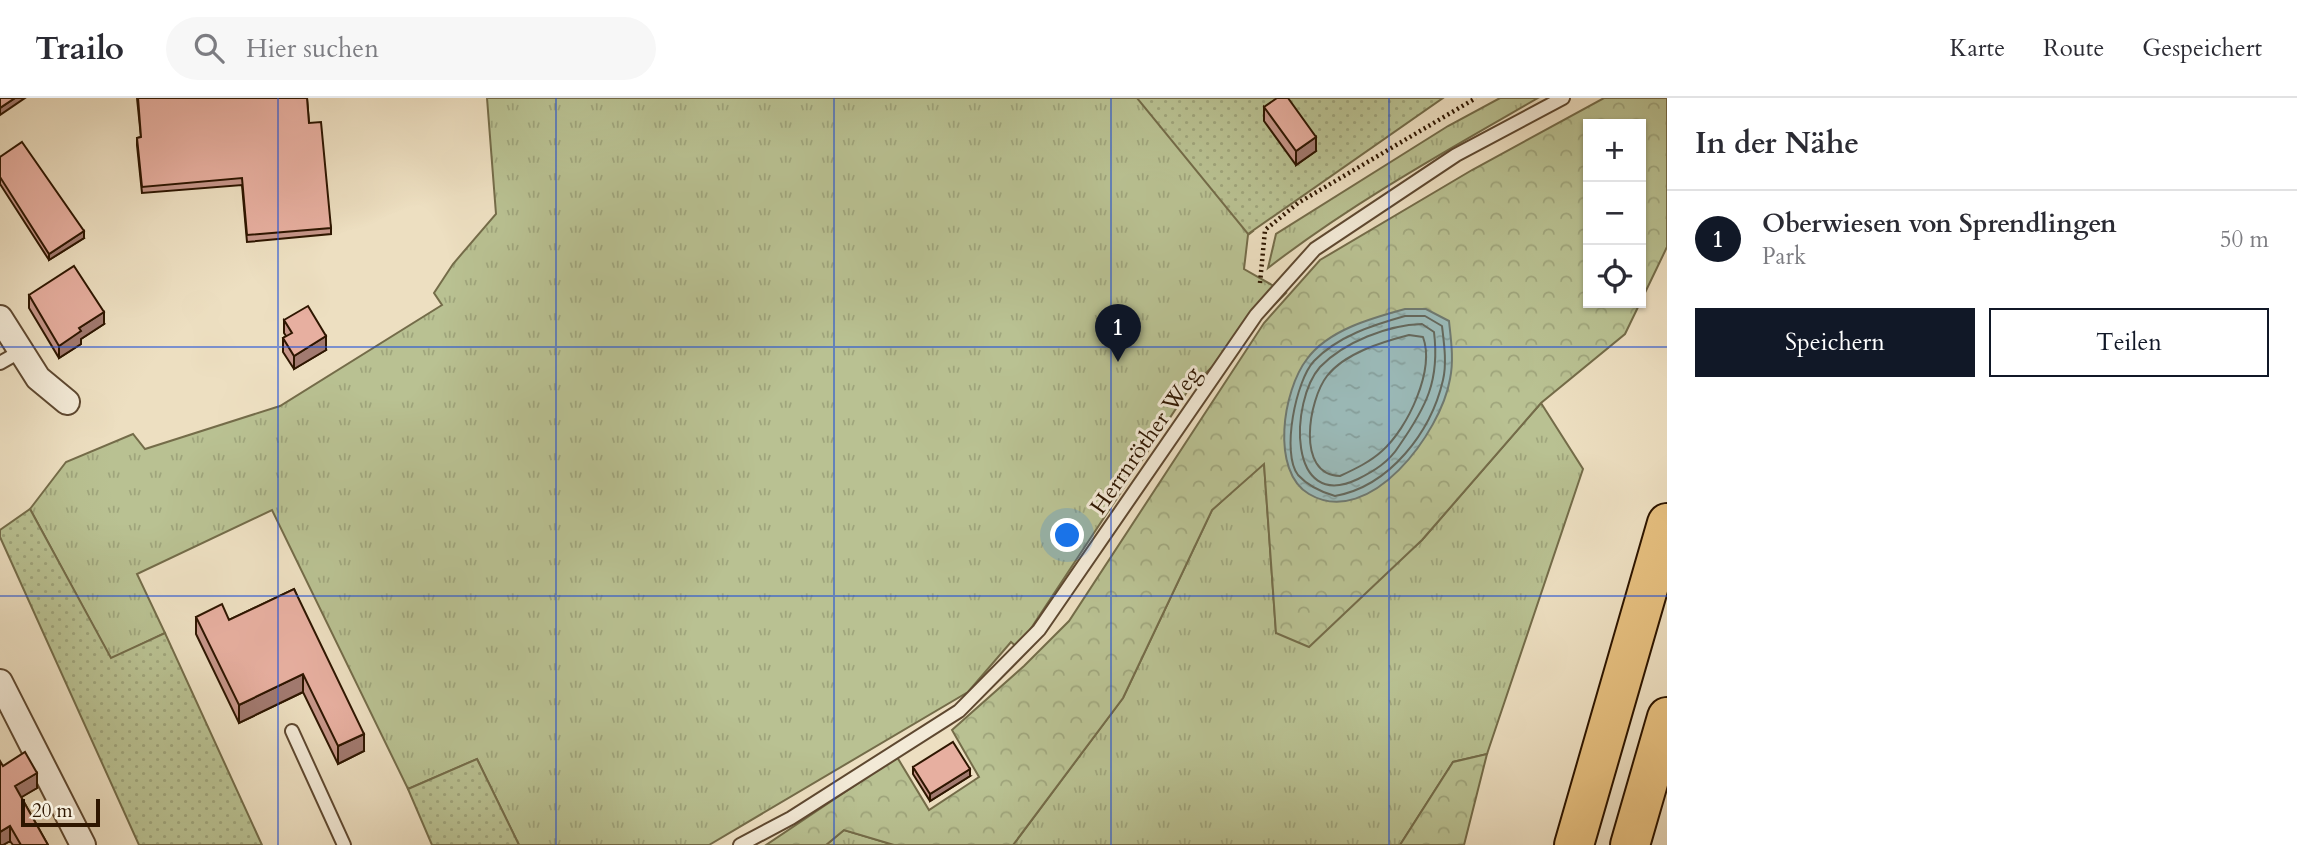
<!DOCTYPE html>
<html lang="de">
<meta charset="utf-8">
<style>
:root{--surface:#fff;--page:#f7f7f7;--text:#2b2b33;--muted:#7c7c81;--line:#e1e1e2;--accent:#111827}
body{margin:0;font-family:Cardo,serif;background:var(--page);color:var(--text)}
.controls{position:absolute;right:21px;top:21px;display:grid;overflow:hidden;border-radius:0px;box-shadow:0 2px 5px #0004}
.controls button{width:63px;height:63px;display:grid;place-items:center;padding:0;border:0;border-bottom:2px solid var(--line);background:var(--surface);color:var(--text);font:35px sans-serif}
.scale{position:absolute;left:21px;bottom:18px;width:79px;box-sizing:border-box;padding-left:7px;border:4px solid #2e1600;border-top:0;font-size:19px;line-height:24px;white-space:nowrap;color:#2e1600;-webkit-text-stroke:5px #f3ead7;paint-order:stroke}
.you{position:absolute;left:1068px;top:438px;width:24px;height:24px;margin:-18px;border:5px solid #fff;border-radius:50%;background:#1a73e8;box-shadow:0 0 0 10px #1a73e833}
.badge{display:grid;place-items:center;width:46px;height:46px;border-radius:50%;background:var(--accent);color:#fff;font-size:23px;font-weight:700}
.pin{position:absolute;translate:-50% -58px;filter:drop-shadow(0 2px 4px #0008)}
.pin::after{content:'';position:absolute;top:37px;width:24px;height:21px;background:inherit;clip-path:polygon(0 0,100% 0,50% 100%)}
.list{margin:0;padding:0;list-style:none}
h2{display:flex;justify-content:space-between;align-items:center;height:91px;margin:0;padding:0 28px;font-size:30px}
h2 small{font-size:23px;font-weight:400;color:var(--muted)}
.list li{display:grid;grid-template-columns:46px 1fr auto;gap:21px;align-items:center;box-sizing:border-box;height:98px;padding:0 28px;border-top:2px solid var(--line)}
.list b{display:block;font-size:26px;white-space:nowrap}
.list p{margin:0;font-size:23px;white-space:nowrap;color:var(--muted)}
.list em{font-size:23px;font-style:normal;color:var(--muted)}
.actions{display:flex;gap:14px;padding:21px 28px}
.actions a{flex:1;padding:16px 0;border:2px solid var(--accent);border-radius:0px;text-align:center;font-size:24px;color:var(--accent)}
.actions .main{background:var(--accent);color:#fff}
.icon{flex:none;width:38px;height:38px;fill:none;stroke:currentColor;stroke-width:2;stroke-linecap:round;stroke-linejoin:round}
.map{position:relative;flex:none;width:1667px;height:747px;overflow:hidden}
header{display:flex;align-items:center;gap:42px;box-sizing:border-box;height:98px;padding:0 35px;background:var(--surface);border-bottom:2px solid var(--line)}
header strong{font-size:33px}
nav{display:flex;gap:38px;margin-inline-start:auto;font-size:24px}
.search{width:490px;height:63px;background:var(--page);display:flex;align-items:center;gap:18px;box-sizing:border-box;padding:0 24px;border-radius:38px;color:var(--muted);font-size:26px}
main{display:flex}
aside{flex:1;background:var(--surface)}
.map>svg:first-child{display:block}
.grass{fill:url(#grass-tufts);stroke:#746c49;stroke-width:2}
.forest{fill:url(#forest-crowns);stroke:#746c49;stroke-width:2}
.garden{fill:url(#garden-dots);stroke:#746c49;stroke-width:2}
.water{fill:url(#water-ripples);stroke:#6f7970;stroke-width:2}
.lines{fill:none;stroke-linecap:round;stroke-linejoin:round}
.shore{stroke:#64685d;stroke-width:2}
.service-casing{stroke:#5e4830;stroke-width:16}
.minor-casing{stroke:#5e4830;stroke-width:28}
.motorway-casing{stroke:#2e1600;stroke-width:42}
.path{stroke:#2e1600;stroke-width:4.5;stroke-dasharray:2 3.5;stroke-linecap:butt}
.service{stroke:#f3ead7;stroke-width:12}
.minor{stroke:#f3ead7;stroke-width:24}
.motorway{stroke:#e6c080;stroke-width:38}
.wall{fill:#c7968a;stroke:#2e1600;stroke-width:2}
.shaded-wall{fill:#a27a70;stroke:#2e1600;stroke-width:2}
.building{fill:#e7afa0;stroke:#2e1600;stroke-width:2}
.grid{fill:none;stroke:#1d4ed8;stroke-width:2;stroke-opacity:0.55}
.labels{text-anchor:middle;stroke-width:6;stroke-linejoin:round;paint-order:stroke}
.street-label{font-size:23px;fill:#2e1600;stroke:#f3ead7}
</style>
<header>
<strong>Trailo</strong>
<div class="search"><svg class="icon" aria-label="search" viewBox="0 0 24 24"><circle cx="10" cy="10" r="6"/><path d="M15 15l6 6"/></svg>Hier suchen</div>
<nav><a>Karte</a><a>Route</a><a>Gespeichert</a></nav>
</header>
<main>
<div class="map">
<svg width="1667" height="747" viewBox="0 0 1667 747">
<defs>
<pattern id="grass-tufts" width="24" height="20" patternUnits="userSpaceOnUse" patternTransform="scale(1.75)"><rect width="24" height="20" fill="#b9c192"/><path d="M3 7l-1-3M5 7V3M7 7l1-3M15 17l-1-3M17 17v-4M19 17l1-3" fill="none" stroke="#9fa57c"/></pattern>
<pattern id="forest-crowns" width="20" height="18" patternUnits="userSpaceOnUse" patternTransform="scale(1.75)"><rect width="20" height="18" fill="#b9c192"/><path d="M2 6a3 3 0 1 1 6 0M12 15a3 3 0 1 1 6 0" fill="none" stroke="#9fa57c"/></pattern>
<pattern id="garden-dots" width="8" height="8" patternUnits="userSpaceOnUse" patternTransform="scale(1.75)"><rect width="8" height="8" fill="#b9c192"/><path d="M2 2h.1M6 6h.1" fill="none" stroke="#9fa57c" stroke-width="1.8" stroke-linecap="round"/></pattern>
<pattern id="water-ripples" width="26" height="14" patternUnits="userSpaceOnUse" patternTransform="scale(1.75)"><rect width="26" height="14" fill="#9bbbba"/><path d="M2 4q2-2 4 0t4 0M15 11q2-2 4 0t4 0" fill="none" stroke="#86a09e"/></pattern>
</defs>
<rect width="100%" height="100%" fill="#eddfc1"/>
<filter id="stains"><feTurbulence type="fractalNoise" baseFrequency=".00286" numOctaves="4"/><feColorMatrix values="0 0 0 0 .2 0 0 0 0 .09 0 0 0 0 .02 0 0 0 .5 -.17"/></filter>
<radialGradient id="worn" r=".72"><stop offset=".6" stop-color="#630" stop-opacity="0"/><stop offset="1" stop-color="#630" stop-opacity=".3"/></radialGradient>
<path class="grass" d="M487 0H1149L1253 133 1248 137 1244 171 1286 195 1187 294 1018 550 1011 544 968 594 709 747H519L477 661 408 691 272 412 137 476 165 535 111 561 30 411 66 364 133 336 145 351 280 308 442 207 434 195 453 166 496 116Z
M1500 0H1538C1446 53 1352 105 1268 170L1276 136 1448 28Z
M1541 305 1583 371 1487 656 1453 664 1400 747H1013L1123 600 1212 412 1264 365 1276 535 1384 476 1422 442Z
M844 732 894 747H826Z"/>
<path class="forest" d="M1604 0H1667V149L1641 203V26H1588V205H1640L1625 236 1541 305 1422 442 1309 549 1276 535 1264 366 1212 412 1123 600 1013 747H894L844 732 826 747H766L897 659 929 712 979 679 952 632 1024 568 1069 523 1264 225 1320 162 1472 72Z
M1487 656 1464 747H1400L1453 664Z"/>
<path class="garden" d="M1137 0H1443L1248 136Z
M30 411 111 560 165 535 262 747H139L0 439V432Z
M477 661 519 747H432L408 691Z"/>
<path class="water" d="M1405 211H1426L1449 223C1451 242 1454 262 1450 281 1441 334 1370 432 1309 396 1270 373 1283 292 1307 261 1328 232 1372 220 1405 211Z"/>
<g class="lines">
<path class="shore" d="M1405 218H1425L1442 228C1444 245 1447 265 1443 282 1431 334 1390 388 1335 398 1321 394 1308 388 1298 377 1281 355 1296 282 1314 263 1338 238 1373 227 1405 218Z
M1422 226 1434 234C1440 283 1426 309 1399 348 1389 364 1374 373 1358 381 1287 415 1290 303 1320 269 1344 244 1388 227 1422 226Z
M1409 237 1423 239C1435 272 1408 330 1382 353 1370 364 1355 371 1340 378 1295 377 1309 301 1327 278 1345 255 1382 244 1409 237Z"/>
<g class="service-casing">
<path id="service" d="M0 265 21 253
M292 633 344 747
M740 747 791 720 959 613 1039 532 1256 217 1315 151 1456 57 1563 0"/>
</g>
<g class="minor-casing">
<path id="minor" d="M0 220 38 280 67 304
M0 584 83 747"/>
</g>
<g class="motorway-casing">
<path id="motorway" d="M1574 747 1667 425
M1630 747 1667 619"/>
</g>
<path class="path" d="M1260 185 1265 132 1298 105 1476 0"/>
<use href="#service" class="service"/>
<use href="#minor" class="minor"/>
<use href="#motorway" class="motorway"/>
</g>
<path class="wall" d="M137 0H307L309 25 331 130V136L247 144 242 87 142 95 137 47V40L141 39Z
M1264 9 1316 53 1296 67 1264 23Z
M0 59 84 140 49 162 0 86Z
M29 197 104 226 81 241V246L59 260 29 210Z
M284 222 326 252 294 271 283 254V240L286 238 284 235Z
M294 491 364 653 338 666 303 594 239 625 196 536V519L229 522Z
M3 668 37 690 21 699 48 747H13L10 743 3 747H0Z
M913 669 970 678 930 703 913 676Z"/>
<path class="shaded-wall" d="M15 0H25L0 17V10Z
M1316 39V53L1296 67V53Z
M84 133V140L49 162V156Z
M104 214V226L81 241V246L59 260V248L79 230Z
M326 238V252L294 271V258Z
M303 576V594L239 625V607Z
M364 636V653L338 666V648Z
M970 671V678L930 703V696Z
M37 675V690L15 703V688Z
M10 728V743L3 747H0V734Z"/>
<path class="building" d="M0 0H15L0 10Z
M138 0H307L309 25 321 24 331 130 247 137 242 80 142 89 137 40 141 39Z
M1277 0H1288L1316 39 1296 53 1264 9Z
M22 44 84 133 49 156 0 79V59Z
M74 168 104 214 79 230 81 233 59 248 29 197Z
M308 208 326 238 294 258 283 240 292 235 284 222Z
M294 491 364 636 338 648 303 576 239 607 196 519 222 506 229 522Z
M953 644 970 671 930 696 913 669Z
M25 654 37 675 15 688 48 747H21L10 728 0 734V663L3 668Z"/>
<path class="grid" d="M278 0V747M556 0V747M834 0V747M1111 0V747M1389 0V747M0 249H1667M0 498H1667"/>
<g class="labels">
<g class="street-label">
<text transform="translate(1145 342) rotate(-55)" y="8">Herrnröther Weg</text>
</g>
</g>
<rect width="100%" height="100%" filter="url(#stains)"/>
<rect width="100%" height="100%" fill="url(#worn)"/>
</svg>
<div class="controls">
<button>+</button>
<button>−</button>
<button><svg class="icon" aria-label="locate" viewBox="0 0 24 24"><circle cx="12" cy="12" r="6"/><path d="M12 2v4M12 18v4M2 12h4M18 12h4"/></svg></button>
</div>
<div class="scale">20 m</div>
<div class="you"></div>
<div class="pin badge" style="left:1118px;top:264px">1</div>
</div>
<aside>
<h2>In der Nähe<small></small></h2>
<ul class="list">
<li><span class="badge">1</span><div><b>Oberwiesen von Sprendlingen</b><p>Park</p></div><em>50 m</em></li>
</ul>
<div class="actions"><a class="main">Speichern</a><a>Teilen</a></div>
</aside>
</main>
